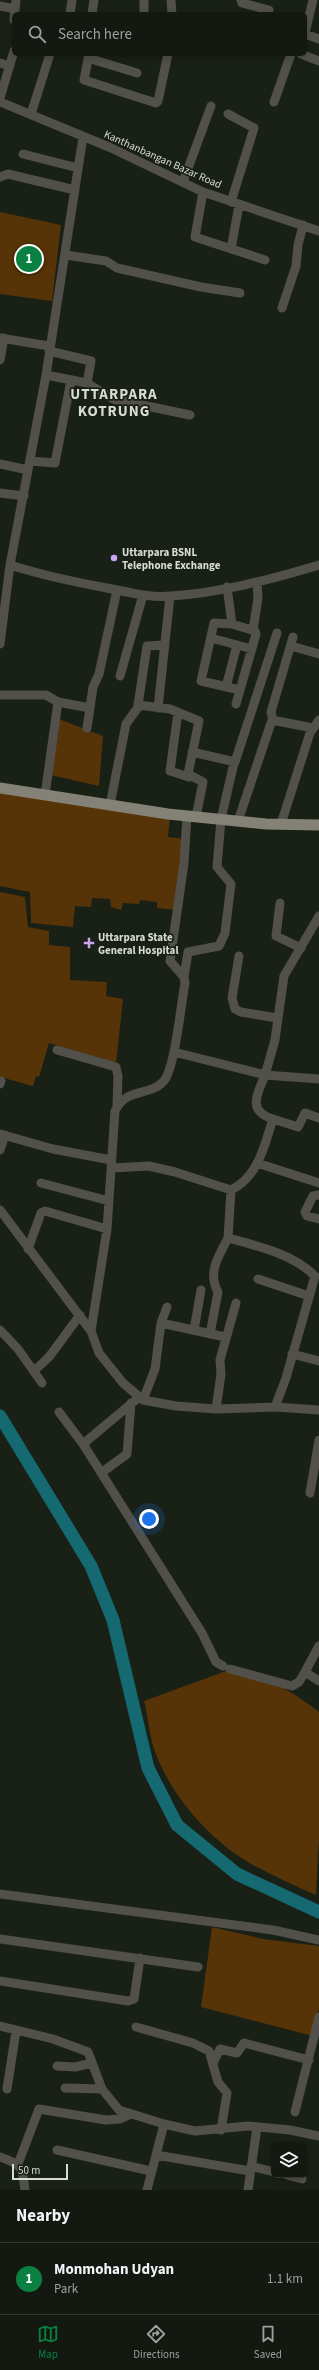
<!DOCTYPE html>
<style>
:root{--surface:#131810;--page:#20251e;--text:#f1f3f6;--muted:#9da09f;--line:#323730;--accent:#0b8043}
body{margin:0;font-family:"Source Sans 3",sans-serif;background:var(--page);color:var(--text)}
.controls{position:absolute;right:12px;bottom:12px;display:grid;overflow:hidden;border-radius:6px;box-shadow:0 2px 6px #0003}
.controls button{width:36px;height:36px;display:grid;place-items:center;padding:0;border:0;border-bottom:1px solid var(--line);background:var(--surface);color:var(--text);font:20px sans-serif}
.scale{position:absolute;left:12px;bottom:10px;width:56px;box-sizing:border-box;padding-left:4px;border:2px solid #d6dbd4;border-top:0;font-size:11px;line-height:14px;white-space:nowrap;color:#d6dbd4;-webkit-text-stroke:3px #192016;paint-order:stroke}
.you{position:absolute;left:149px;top:1519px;width:14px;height:14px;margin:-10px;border:3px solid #fff;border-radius:50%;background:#1a73e8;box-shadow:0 0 0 6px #1a73e833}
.badge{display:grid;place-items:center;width:26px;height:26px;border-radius:50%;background:var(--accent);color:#fff;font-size:13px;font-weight:700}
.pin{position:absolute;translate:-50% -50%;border:2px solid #fff;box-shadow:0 1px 4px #0006}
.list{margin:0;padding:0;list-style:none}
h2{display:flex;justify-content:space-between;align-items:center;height:52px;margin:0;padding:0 16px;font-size:17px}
h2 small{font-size:13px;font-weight:400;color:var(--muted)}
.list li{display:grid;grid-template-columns:26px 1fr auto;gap:12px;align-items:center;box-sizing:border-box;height:72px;padding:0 16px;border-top:1px solid var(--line)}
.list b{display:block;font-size:15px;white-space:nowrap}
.list p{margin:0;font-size:13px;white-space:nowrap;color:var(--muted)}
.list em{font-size:13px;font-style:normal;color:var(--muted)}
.icon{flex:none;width:22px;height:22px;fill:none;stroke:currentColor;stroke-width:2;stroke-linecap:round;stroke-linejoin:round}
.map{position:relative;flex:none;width:319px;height:2190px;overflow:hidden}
.search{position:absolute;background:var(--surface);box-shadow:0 2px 6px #0003;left:12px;right:12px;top:12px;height:44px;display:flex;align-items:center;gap:10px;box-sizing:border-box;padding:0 14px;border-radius:6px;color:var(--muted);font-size:15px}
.sheet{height:124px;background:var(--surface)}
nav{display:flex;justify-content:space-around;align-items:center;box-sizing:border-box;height:56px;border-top:1px solid var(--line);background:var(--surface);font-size:11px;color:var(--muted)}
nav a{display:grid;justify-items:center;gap:2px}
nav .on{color:var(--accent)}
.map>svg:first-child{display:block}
.green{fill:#573407}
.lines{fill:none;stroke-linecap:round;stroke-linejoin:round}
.river{stroke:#156970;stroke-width:13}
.minor{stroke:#51504a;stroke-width:9}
.major{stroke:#848276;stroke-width:11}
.poi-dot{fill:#c9a5ee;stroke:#192016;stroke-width:1.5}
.labels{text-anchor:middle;stroke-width:3.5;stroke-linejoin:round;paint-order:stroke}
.street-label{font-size:11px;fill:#d6dbd4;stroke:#192016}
.poi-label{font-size:11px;font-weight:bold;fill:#d6dbd4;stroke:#192016;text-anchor:start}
.district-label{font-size:15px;font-weight:bold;letter-spacing:1px;fill:#d6dbd4;stroke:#192016}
</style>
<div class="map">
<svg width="319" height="2190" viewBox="0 0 319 2190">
<rect width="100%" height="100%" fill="#192016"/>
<path class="green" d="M0 212 61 225 52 301 0 294Z
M56 718 103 736 99 786 51 775Z
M0 788 170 816 168 837 185 839 176 910 157 908V902L140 900 139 904 123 903 121 910 111 907 110 899 92 898 91 907 75 906 73 927 31 923 30 892 0 886Z
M0 892 25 897 28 927 49 931V945L70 947V980L107 982 106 996 123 999 116 1063 49 1043 39 1077 36 1076 33 1086 0 1077Z
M226 1671C268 1677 286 1687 319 1712V1838L316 1895C295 1886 274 1876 253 1865 210 1841 170 1795 154 1749 149 1733 148 1716 144 1701Z
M212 1927 263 1939 319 1946V2008L313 2036 201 2007Z"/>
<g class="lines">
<path class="river" d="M0 1416 91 1566 113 1620 148 1768 177 1825 237 1874 319 1912"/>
<path class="minor" d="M171 0 172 14
M241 0 242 3 269 10
M0 6 15 9
M70 14 72 0
M92 14 94 0
M144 14V0
M14 20 16 0
M305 33 313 0
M305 34 319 39
M89 54 84 80 156 103 158 101 168 54
M301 54 319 61
M88 58 137 73
M0 63 10 66
M0 98 14 51
M0 102 109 147 203 192 319 231
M274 102 291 54
M31 114 50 54
M228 114 254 128 231 202
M23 154 78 168
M0 177 8 174 75 190
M183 182 211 106
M203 192 195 237 265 260
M231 249 239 205
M66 255 106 261 117 268 201 287 240 293
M282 308 296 266 298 245 303 225
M0 338 49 346
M49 351 91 361 87 383 113 399 190 415
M0 360 4 338
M46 375 87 383
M30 461 55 463 71 380
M0 464 28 470
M0 493 24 496
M10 565C42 575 74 582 107 588 128 592 149 598 171 596 220 593 272 579 319 565
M227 587 232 624 255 631 256 634 236 704
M232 624 214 623 201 681 240 690
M253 630 258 598 257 582
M211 638 252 649
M0 644 10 565 46 375 83 137
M165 645 147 646 138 705 170 709 199 721 188 774 203 782 196 817
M291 646 319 654
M120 676 143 595
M226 687 237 645
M0 695H46L58 702 45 795
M58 702 90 708
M158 708 170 596
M178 712 170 771 189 777
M273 720 271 712 293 637
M87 728 93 687 99 674 117 590
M192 752 235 762 277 633
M110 805 126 724 139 706
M187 816 184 863 170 961 184 977 185 983C181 1003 175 1070 163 1082 148 1097 126 1087 115 1111L107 1229 91 1331 99 1353 123 1383 143 1400 176 1406 216 1409 275 1407 319 1410
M238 821 272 720 313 728
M281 824 310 733 319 720
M280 903 276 936 301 948
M319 916 284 976 275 1040 265 1075 319 1079
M239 956 232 998 235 1009 241 1012 277 1018
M184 977 188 952 219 946 225 933 231 884 217 867 221 819 234 763
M57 1050 116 1067 118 1076 117 1105
M174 1052 265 1075C258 1093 246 1111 273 1119
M0 1084 1 1081
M0 1134 53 1149 111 1160
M0 1150 5 1135
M257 1163 319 1183
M112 1168 149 1166 175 1172 231 1190
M41 1183 109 1201
M319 1195 313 1196 305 1212 307 1216 319 1219
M0 1210 91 1331
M28 1249 41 1213 45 1211 107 1229
M258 1279 309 1296
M161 1323 225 1337
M0 1330 18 1349 42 1383
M194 1330 201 1290
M210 1334 218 1292C207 1272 219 1256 228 1238
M292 1354 319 1361
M34 1371 49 1357 80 1315
M138 1398 83 1444 202 1633 216 1662 223 1666
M143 1400 155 1369 161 1323 167 1307
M275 1407 286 1378 315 1276C293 1254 258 1246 228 1238L231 1190C259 1176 264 1146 273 1119L298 1127 305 1113 319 1118
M216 1409 221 1374 220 1360 236 1303
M59 1412 83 1444
M101 1473 127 1454 131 1403
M310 1493 319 1440
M230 1669 292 1686 299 1682 305 1672 319 1681
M305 1672 319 1646
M0 1894 273 1930 319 1940
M0 1939 198 1967
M0 1981 128 2001 134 1999 140 1958
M0 2026 53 2039 88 2052 102 2089 119 2110 164 2124 147 2190
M136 2027 193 2043 209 2051 218 2082 227 2093 221 2130
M213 2063 220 2049 237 2053 244 2043 309 2060
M57 2066 75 2067 92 2063
M65 2088 102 2089
M7 2089 16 2031
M295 2112 319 2017
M164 2124 195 2131 248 2126 290 2130 319 2136
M57 2150 151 2171
M156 2155 250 2171
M0 2157C23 2165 22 2167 25 2190
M18 2164 39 2109 106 2120 120 2119 131 2114
M251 2166 274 2172
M287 2175 302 2179
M248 2190 257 2127"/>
<path class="major" d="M0 788 168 814 266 824 319 825"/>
</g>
<g class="poi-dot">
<circle cx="114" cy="558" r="4"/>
<path d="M87 937h4v4h4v4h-4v4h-4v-4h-4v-4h4z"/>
</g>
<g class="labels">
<g class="street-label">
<text transform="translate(163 159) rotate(24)" y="4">Kanthanbangan Bazar Road</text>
</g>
<g class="poi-label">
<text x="122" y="556">Uttarpara BSNL<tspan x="122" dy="13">Telephone Exchange</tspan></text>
<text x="98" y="941">Uttarpara State<tspan x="98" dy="13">General Hospital</tspan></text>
</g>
<g class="district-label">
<text x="114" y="399">UTTARPARA<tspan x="114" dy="17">KOTRUNG</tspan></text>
</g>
</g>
</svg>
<div class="controls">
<button><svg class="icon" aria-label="layers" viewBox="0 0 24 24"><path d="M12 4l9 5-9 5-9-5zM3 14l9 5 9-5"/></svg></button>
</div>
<div class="scale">50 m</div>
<div class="you"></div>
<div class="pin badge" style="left:29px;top:259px">1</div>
<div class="search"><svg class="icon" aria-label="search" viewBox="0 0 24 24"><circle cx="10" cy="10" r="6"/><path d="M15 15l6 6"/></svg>Search here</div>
</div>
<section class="sheet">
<h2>Nearby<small></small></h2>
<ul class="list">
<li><span class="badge">1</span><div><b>Monmohan Udyan</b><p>Park</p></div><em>1.1 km</em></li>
</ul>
</section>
<nav>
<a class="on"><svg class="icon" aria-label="map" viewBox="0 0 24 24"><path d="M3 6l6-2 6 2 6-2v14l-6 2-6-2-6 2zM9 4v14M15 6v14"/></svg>Map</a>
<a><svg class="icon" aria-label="directions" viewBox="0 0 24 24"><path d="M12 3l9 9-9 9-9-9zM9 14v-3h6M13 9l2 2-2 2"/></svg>Directions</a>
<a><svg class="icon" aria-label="saved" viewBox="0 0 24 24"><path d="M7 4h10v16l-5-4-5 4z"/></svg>Saved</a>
</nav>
